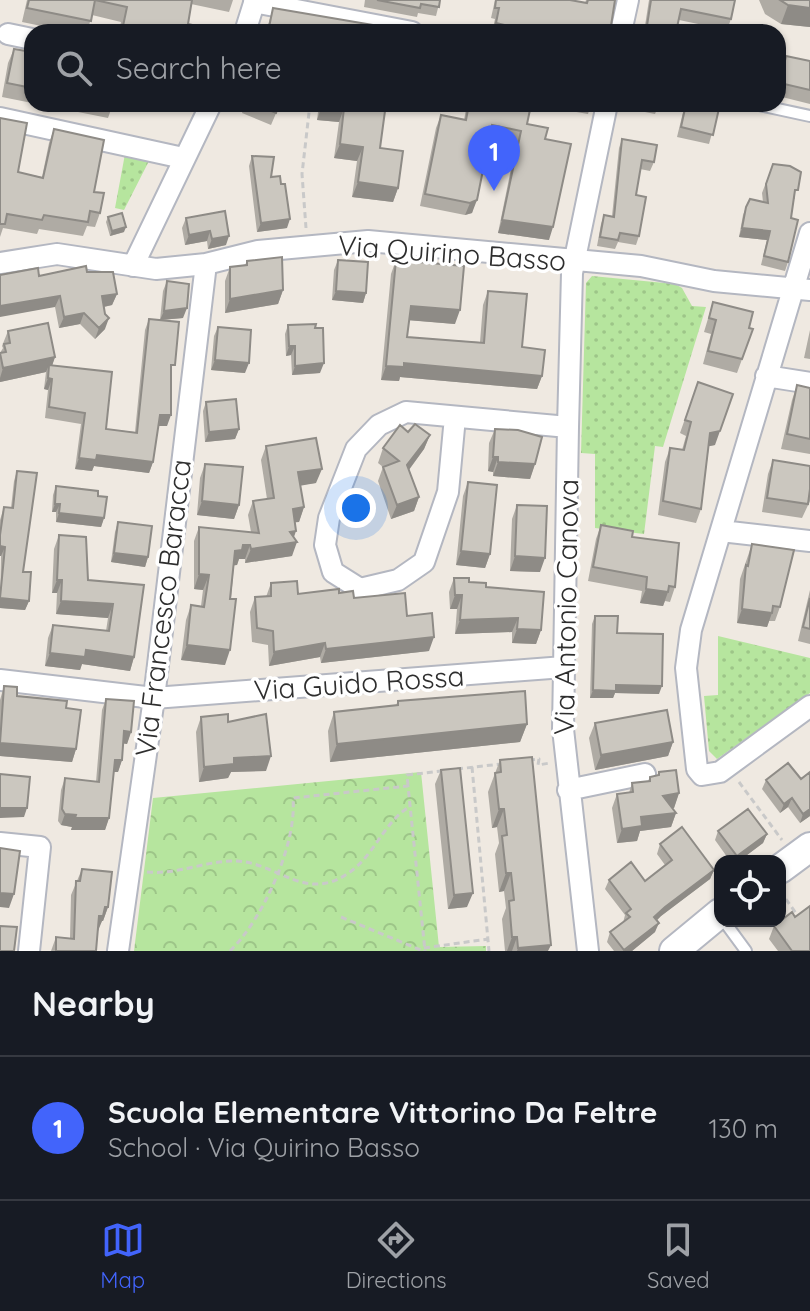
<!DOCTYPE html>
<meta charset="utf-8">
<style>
:root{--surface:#171b24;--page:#242831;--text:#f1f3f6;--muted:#9ea1a6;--line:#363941;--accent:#4264fb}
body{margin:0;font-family:Quicksand,sans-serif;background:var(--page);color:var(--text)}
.controls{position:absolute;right:24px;bottom:24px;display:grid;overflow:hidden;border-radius:16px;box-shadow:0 2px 6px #0004}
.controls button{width:72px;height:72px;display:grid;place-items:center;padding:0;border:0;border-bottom:2px solid var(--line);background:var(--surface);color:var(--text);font:40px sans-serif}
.you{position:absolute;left:356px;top:508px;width:28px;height:28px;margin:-20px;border:6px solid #fff;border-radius:50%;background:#1a73e8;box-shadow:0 0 0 12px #1a73e833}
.badge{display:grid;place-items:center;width:52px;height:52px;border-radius:50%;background:var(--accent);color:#fff;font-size:26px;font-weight:700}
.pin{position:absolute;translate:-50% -66px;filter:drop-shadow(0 2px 4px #0008)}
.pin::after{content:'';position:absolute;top:42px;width:28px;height:24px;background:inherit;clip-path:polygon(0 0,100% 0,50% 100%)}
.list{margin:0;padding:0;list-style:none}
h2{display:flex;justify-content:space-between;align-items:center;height:104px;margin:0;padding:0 32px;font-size:34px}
h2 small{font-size:26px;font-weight:400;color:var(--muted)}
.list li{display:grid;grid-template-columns:52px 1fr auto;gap:24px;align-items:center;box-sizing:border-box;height:144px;padding:0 32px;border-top:2px solid var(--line)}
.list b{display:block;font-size:30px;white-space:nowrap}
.list p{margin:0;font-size:26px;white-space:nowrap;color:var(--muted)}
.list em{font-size:26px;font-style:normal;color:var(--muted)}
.icon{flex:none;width:44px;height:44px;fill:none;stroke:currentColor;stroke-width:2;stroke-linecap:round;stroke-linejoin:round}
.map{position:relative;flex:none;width:810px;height:951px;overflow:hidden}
.search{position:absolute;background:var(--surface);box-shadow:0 2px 6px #0004;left:24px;right:24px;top:24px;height:88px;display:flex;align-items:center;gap:20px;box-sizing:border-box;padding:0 28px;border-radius:24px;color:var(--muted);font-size:30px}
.sheet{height:248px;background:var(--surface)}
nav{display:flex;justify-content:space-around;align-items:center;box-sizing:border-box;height:112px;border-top:2px solid var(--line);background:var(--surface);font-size:22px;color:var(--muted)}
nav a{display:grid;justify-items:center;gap:4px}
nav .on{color:var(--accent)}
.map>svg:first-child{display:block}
.grass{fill:url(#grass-dots)}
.park{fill:url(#park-crowns)}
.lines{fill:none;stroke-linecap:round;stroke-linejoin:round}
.lane-casing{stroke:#b4b7c1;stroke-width:14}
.street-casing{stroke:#b4b7c1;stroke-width:24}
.secondary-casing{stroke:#b4b7c1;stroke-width:32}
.path{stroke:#c9c9c9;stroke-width:3;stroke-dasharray:6 4;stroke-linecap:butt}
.lane{stroke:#fff;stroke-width:10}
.street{stroke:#fff;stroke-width:20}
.secondary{stroke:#fff;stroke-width:28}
.wall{fill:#afaba4}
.shaded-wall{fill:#8e8b86}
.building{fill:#cbc7bf;stroke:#8e8b86;stroke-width:2}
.labels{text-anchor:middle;stroke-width:7;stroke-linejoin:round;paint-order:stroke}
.street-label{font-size:28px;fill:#2e2e2e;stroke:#fff}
</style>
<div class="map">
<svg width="810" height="951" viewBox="0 0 810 951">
<defs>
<pattern id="grass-dots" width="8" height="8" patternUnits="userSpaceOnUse" patternTransform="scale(2)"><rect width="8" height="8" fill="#b6e59e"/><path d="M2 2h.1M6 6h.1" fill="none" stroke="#9dc588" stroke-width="1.8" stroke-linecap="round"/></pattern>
<pattern id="park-crowns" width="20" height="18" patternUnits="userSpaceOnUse" patternTransform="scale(2)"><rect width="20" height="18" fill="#b6e59e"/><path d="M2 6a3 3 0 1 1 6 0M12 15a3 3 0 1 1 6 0" fill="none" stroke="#9dc588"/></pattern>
</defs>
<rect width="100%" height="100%" fill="#efe9e1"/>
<path class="grass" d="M125 154 150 159 124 210 115 208Z
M592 276 675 284 682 288 692 306 706 307 663 447 655 446 644 534 595 528V454L581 453 586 283Z
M718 636 810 658V693L717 759 709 751 704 696 718 695Z"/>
<path class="park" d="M421 772 439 947 486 946V951H134L153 798Z"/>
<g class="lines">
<g class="lane-casing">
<path id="lane" d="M754 104 810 116
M724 921 746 951"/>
</g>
<g class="street-casing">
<path id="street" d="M254 2 412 32
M245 32 255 0
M621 32 628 0
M8 34 32 39
M0 118 183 158
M810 233 691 630 686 668 697 769 702 775 720 772 810 706
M0 263 57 254 156 269 206 264 258 251 368 241 641 266 714 281 810 290
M133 266 211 104
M766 376 810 383
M455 417 448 492 424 562 398 580 360 589 333 572 325 545 329 518 356 449 379 425 406 412 568 427
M721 531 810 541
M0 680 154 698 564 667
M568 790 645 774
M0 843 40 847 29 951
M118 951 154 698 206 264
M588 951 563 729 568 427 572 273 607 104"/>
</g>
<g class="secondary-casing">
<path id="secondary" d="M780 869 810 847
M674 951 720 913"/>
</g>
<path class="path" d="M376 108V104
M306 228 302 174 310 104
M529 760 539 759 538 765 550 763
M472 767 489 951
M457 769 501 764
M739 782 782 840
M408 785 407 775 442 771
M147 872C178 875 207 860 237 861 277 863 305 902 347 874 374 857 383 823 409 807
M780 891 798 916
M341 917 423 951
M424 948 488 939
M230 951C263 919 297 844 293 798L408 786 425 951"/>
<use href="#lane" class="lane"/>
<use href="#street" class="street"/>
<use href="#secondary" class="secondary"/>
</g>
<path class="wall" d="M27 0H233L229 12 191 4 188 24 196 32H119L121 22 92 15 87 32H71L22 22Z
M365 0H440L436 16 418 13 417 17 364 7Z
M495 0H570L585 3 586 0H615L610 32H492L495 19 491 18Z
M649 0H735L731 19 727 30 679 20 676 32H644Z
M759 0H810V27L781 24 765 14Z
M273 8 414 32H266Z
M14 49 32 52V103L2 97 8 63Z
M786 56 810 61V104L778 96V82Z
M69 104H113L108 118 68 110Z
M245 104H280L271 125 242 113Z
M319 104H363V108L398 188 393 202 352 197 357 161 334 158 339 122 317 120Z
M467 104H526L527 124 545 139 549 240 498 233 516 144 490 138 472 213 465 215 420 206 436 128 441 115 464 120Z
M555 104H591L588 114 559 109Z
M631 104H659L655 114 630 109Z
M685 104H720L709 144 677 137Z
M0 118 18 172 42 177 49 143 54 129 94 192 100 213 95 227 87 226 83 236 39 229 37 234 3 228 0 237Z
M622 139 654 162 650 171 640 169 636 195 639 236 636 245 618 242 615 249 597 246 601 224 604 215 612 216 619 148Z
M252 156 287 228 257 232 249 166Z
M773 164 795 199H794L791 218 788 262 785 271 761 265 767 240 739 237 743 215 746 207 763 202 762 193Z
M225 211 226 245 208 249 207 241 185 245 182 228 186 218Z
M108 217 124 232 110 236 106 222Z
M338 260 366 293 363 303 332 300 334 270Z
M396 260 455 324 409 320 407 337 480 342 483 305 488 291 522 347 542 376 537 389 400 377 399 381 381 380 391 274Z
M247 261 283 290 278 304 225 313V281L230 267 245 265Z
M87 272 117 294 112 305 104 307 105 329 95 339 80 324 59 328 55 307 39 276Z
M167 281 183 318 161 320 171 376 167 426H158L153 462 149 473 94 466 92 471 75 469 81 424 45 418 48 390 44 389 46 372 0 382V353L3 348 2 346 8 331 55 357 52 365 106 429 135 432 145 330 149 319 160 320 163 291Z
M713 302 749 328 753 329 737 373 703 364 711 334 704 332Z
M288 325 320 373 292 375 291 355 286 356 285 334Z
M218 327 245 373 211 370 214 336Z
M810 330V359L804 358Z
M698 382 715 445 709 446 701 509 696 523 658 515 665 462 670 448 682 450 686 436 680 433Z
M797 385 810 388V454L781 449 792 400Z
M206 402 239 429 235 439 205 442 203 411Z
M495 429 535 464 530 479 493 476V472L488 471 489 443Z
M408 432 430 435 424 449 409 470 419 497 414 511 391 519 378 481 383 467 378 463 383 448Z
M266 446 316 483 300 485 304 507 299 522H295L292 556 245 563V559H239L237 565H234L225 665 181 660 186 620 191 605 201 606 203 590 194 589V541L199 527 251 532 248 515 253 501 267 499 261 460Z
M773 460 810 466V501L802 518 762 512 768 474Z
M205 464 239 505 234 519 197 515 200 478Z
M17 471 23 572 29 601 25 610 0 608 1 556H0V520L4 507 11 508 14 481Z
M468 482 490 554 485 568 456 565 463 496Z
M56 486 98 496 104 518 101 527 56 522V512H52L53 495Z
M517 505 540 572 510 571 512 519Z
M118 522 148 557 145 567 111 562 115 532Z
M601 525 632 537 675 587 670 602 665 601 663 606 640 603 642 591 588 581 596 539Z
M59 535 88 580 144 585 134 657 130 671 82 664 80 670 45 666 48 638 53 625 106 631 108 618 56 614 57 593H52L54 549Z
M752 544 780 607 775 621H769L767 627 737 623 740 579Z
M454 578 486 587 541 630 536 644 512 643V632L455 634 457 609H450L449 592Z
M271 583 298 594 339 593 407 616 429 651 321 663 320 657 269 666 268 645 252 642 250 612 255 597H266Z
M810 590V644L798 641Z
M595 616 617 633 659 694 615 693 613 698H590L592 624Z
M4 686 17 696 66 708 76 749 72 762 0 756V700Z
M106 699 131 732 127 744 123 743 122 760 118 772H114L109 818 105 830H71L72 827 61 825 58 821 61 790 65 778 96 782 102 710Z
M398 701 527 724 520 742 330 762 328 731 334 712 396 705Z
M201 717 228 722 266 771 231 772 228 778 199 782 196 732Z
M595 723 673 742 668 756 595 770 589 738Z
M500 760 548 951H505L502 919 506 908 504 891 499 892 495 854 499 843 497 827 492 828 488 792Z
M441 770 467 907 448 909 435 784Z
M659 772 679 793 674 808H672L676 813 671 827 640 831 637 841 617 843 612 808 617 794 629 793 632 783 648 781 650 777 657 776Z
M810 772V816L800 823 788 807 780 813 762 789 766 780 801 779Z
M718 831 767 834 763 843 739 861H730L715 840Z
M660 844 714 870 710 879 661 916 657 920 655 932 632 951H614L607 942 610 932 623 923 625 915 605 889 609 880 645 881 665 865 657 854Z
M82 869 108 907 103 921H102L97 930 96 951H51L56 937 70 938 71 895Z
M795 917 810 951H778L769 939 774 926Z"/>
<path class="shaded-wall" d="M788 5 810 8V27L781 24Z
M322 105 344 108 339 122 317 120Z
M340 144 363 147 357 161 334 158Z
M358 182 398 188 393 202 352 197Z
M477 200 472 213 465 215 470 203Z
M290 219 287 228 257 232 261 223Z
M502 220 553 227 549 240 498 233Z
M126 227 124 232 110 236 112 231Z
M742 228 770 231 767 240 739 237Z
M210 231 207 241 185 245 189 235Z
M229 236 226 245 208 249 212 239Z
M283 290 278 304 225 313 230 299Z
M336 291 366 293 363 303 332 300Z
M117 294 112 305 98 308 102 296Z
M60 296 55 307 0 317V306Z
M411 306 460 310 455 324 406 320Z
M187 308 183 318 160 320 164 311Z
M84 313 80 324 59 328 64 317Z
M109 318 105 329 95 339 99 328Z
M289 346H295L291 355 286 356Z
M55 357 50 372 49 365 46 372 0 382V378L3 368Z
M215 360 249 363 245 373 211 370Z
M324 363 320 373 292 375 295 366Z
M404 363 542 376 537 389 400 377 399 381 381 380 386 366Z
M48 378 52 379 48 390 44 389Z
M160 415H171L167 426H156Z
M239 429 235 439 205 442 209 432Z
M720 431 715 445 705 447 710 433Z
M430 435 424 449 402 479 407 465Z
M97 455 153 462 149 473 94 466 92 471 75 469 79 458Z
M493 457H498L493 472 488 471Z
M498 462 535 464 530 479 493 476Z
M322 469 316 483 293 487 298 472Z
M419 497 414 511 391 519 397 505Z
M202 501 239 505 234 519 197 515Z
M55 504H60L56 512H52Z
M304 507 299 522 287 523 293 509Z
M59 513 104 518 101 527 56 522Z
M296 531 292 543 297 542 292 556 245 563 251 549 290 532Z
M243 545H250L245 559H239L237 565 230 566 235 551Z
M0 546 5 547 1 556H0Z
M461 551 490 554 485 568 456 565Z
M114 553 148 557 145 567 111 562Z
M515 556 545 558 540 572 510 571Z
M199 574 209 575 203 590 194 589Z
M57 580H62L57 593H52Z
M646 589 668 592 663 606 640 603Z
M455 595H462L457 609H450Z
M0 598 29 601 25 610 0 608Z
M61 601 113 604 108 618 56 614Z
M742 609 772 613 767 627 737 623Z
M518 618 512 632 455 634 460 620Z
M517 629 541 630 536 644 512 643Z
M434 637 429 651 321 663 326 649Z
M325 643 320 657 269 666 274 652Z
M187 645 230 650 225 665 181 660Z
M86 650 134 657 130 671 82 664 80 670 45 666 50 653Z
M616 685 662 686 659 694 615 693 613 698H590L593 690Z
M527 724 520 742 330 762 337 744Z
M124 731 131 732 127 744 120 743Z
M673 742 668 756 595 770 601 755Z
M0 743 76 749 72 762 0 756Z
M271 756 266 771 231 772 228 778 199 782 204 767 234 758Z
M115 760H122L118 772H110Z
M679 793 674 808 658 810 663 796Z
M792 798 788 807 780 813 784 804Z
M0 808H27L24 817 0 818Z
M499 809H504L497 827 492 828Z
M810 809V816L800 823 803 814Z
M676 813 671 827 640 831 637 841 617 843 622 829 641 817Z
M65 814 76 815 72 827 61 825Z
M75 818H109L105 830H71Z
M767 834 763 843 739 861H735L737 856Z
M714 870 710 879 661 916 651 926 654 917 665 907Z
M506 873H511L504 891 499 892Z
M0 893 14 894 9 908 0 907Z
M473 893 467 907 448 909 454 895Z
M105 907H108L103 921H102L98 931 93 930 99 916Z
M659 923 655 932 632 951H624Z
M512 937H517L512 951H507Z
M551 945 548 951H517L518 948Z"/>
<path class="building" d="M29 0H192L188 24 197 26 196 32H151L123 26 127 7 95 0 91 21 27 8Z
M377 0H440L439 7 421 4 420 8Z
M496 0H570L587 3 588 0H615L610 32H534L496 23 499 8H495Z
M651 0H735L731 19 681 9 676 32H646Z
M780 0H810V8L788 5Z
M273 8 414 32H268Z
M14 49 32 52V88L7 83Z
M786 56 810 61V90L780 83Z
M255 104H279L276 113Z
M322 104H363V108L385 111 380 148 403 151 398 188 358 182 363 147 340 144 344 108 322 105Z
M469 104H526L531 105 527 124 548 128 545 139 571 144 553 227 502 220 521 131 492 125 477 200 470 203 425 194 441 115 466 120Z
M575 104H591L590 107Z
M686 104H720L713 135 681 127Z
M0 118 27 123 18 172 43 178 54 129 104 140 94 192 104 193 100 213 90 211 88 222 44 215 42 220 7 214 5 224H0Z
M622 139 657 145 654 162 642 160 636 195 646 197 639 236 620 233 618 240 600 237 604 215 614 217Z
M252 156 274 157 271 177 280 176 281 184H285L290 219 261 223Z
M773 164 790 166 801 172 798 190H795L791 218 798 220 788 262 764 256 770 231 742 228 746 207 750 199 768 203 766 184Z
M225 211 229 236 212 239 210 231 189 235 186 218Z
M122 213 126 227 112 231 108 217Z
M282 257 283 290 230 299V267L247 265V261Z
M338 260 368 262 366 293 336 291Z
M396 260 464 266 460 310 411 306 407 337 484 343 488 291 527 294 522 347 545 350 542 376 404 363V367L386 366Z
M86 266 87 272H113L117 294 102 296 105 314 109 318 99 328 84 313 64 317 60 296 0 306V275L38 268 39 276Z
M167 281 189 284 187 308 164 311Z
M713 302 753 312 749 328 753 329 742 359 708 351 716 320 709 318Z
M149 319 179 322 175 365H171V415H160L153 462 97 455 96 460 79 458 85 413 49 407 52 379 48 378 49 365 112 372 106 429 137 433Z
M48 323 55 357 3 368 0 353 6 352 4 344 10 343 8 331Z
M316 324 315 328H323L324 363 295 366V346H289L288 325Z
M218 327 251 330 249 363 215 360Z
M698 382 733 394 720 431 710 433 701 509 663 501 670 448 684 450 691 422 685 420Z
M797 385 810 388V439L787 434Z
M236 399 239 429 209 432 206 402Z
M415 424 430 435 407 465 419 497 397 505 383 467 399 461 383 448 400 425 408 432Z
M495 429 518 430 542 437 535 464 498 462V457H493Z
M316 438 322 469 298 472 304 507 293 509 296 531 290 532 297 542 251 549 250 545H243L242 550 235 551 230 599H236L230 650 187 645 191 605 204 607 209 575 199 574V527L259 533 253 501 274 498 266 446Z
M773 460 810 466V489L808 504 767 498Z
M205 464 243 467 239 505 202 501Z
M17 471 37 473 23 572H31L29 601 0 598 5 547 0 546V535L4 507 13 508Z
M468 482 497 485 490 554 461 551Z
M56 486 98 491V496L107 497 104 518 59 513 60 504H55Z
M517 505 547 506 545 558 515 556Z
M118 522 152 526 148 557 114 553Z
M601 525 633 531 632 537 679 543 675 587 669 586 668 592 646 589 647 577 593 567Z
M59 535 86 537 88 580 144 585 134 657 86 650 85 657 50 653 53 625 109 631 113 604 61 601 62 580H57Z
M752 544 794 550 780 607 773 606 772 613 742 609 746 565 748 566Z
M454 578H469V582L486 583V587L544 592 541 630 517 629 518 618 460 620 462 595H455Z
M297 581 298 594 339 589V593L353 591 354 598 405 593 407 616 432 613 434 637 326 649 325 643 274 652 273 631 257 628 255 597 271 596V583Z
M810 598V629L803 627Z
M595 616H618L617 633 663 634 662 686 616 685V691L593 690Z
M4 686 17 687V696L67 701 66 708 81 710 76 749 0 743Z
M525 691 527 724 337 744 334 712 398 705V701Z
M106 699 134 701 131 732 124 731 122 760H115L109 818H75L76 815 65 814 62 809 65 778 99 782Z
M667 710 673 742 601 755 595 723Z
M228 714V722L266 714 271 756 234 758V764L204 767 201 717Z
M532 757 551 945 518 948 517 937H512L509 901 514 900 511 873H506L502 836 507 835 504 809H499L495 773 501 772 500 760Z
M788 763 801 779 810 772V809L803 814 792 798 784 804 766 780Z
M460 768 473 893 454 895 441 770Z
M676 770 679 793 663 796 676 813 641 817 642 826 622 829 617 794 633 792 632 783 650 781V777L659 775V772Z
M0 774 30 777 27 808H0Z
M748 809 767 834 737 856 718 831Z
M682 827 714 870 665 907 654 917 659 923 624 950 610 932 630 917 626 913 631 909 609 880 631 862 645 881 672 860 660 844Z
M0 848 20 851 14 894 0 893Z
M82 869 112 872 108 907H105L103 916H99L96 951H56V937L74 939 76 881H80Z
M810 906V951H792L774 926 792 912 795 917Z
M0 926 17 927 14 951H0Z"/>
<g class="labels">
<g class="street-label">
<text transform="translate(452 253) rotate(4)" y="10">Via Quirino Basso</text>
<text transform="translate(566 607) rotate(-89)" y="10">Via Antonio Canova</text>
<text transform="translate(163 608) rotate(-83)" y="10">Via Francesco Baracca</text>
<text transform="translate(359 683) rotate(-4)" y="10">Via Guido Rossa</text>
</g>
</g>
</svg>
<div class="controls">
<button><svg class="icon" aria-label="locate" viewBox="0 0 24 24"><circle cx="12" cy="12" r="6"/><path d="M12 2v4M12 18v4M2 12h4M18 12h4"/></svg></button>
</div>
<div class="you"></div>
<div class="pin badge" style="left:494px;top:191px">1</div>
<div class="search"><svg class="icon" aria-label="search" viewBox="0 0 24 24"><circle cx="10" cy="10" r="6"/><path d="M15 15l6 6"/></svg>Search here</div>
</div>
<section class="sheet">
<h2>Nearby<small></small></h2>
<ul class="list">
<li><span class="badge">1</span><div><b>Scuola Elementare Vittorino Da Feltre</b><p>School · Via Quirino Basso</p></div><em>130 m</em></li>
</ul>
</section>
<nav>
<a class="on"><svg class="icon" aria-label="map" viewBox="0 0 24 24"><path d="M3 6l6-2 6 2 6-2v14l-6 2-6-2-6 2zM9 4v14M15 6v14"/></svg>Map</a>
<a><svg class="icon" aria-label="directions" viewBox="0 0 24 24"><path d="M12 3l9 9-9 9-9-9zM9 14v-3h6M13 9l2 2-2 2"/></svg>Directions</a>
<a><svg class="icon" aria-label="saved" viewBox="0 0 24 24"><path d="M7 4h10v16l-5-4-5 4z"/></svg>Saved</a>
</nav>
